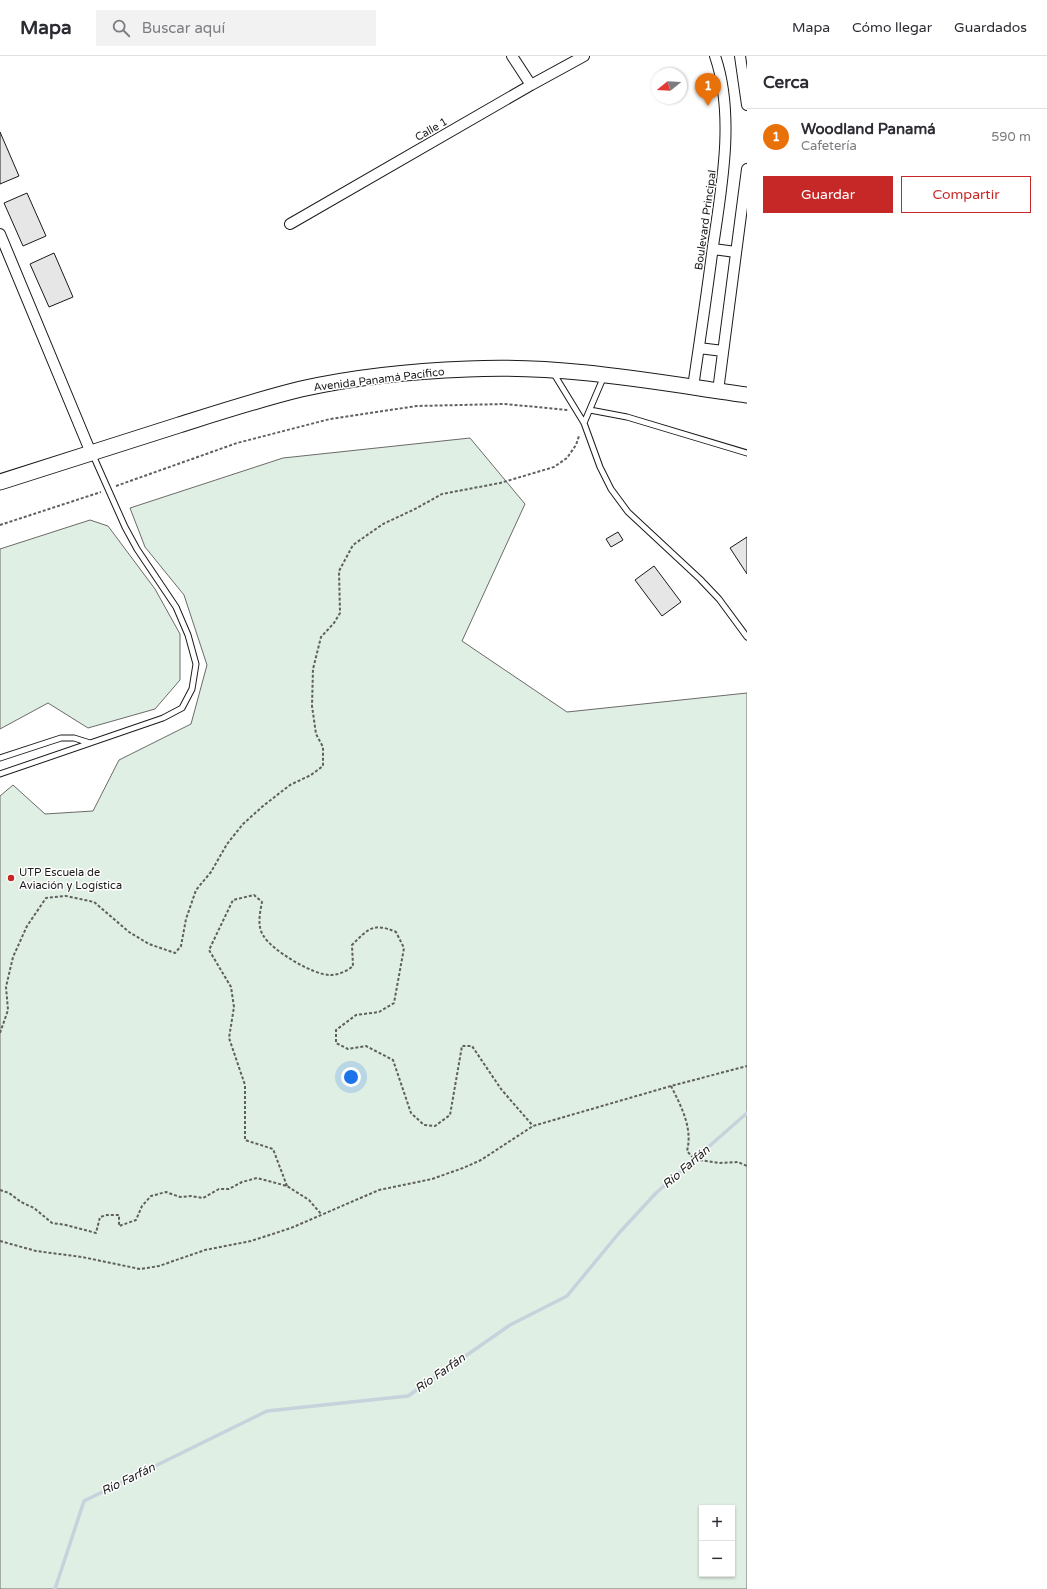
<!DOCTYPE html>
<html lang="es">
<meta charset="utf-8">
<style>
:root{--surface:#fff;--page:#f2f2f3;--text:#2b2b33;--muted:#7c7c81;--line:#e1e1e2;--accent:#c62828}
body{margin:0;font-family:"Varela Round",sans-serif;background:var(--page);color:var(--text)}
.controls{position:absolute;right:12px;bottom:12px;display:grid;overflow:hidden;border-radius:0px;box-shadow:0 1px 3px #0004}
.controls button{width:36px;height:36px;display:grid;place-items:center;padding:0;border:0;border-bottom:1px solid var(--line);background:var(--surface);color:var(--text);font:20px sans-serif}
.compass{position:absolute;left:651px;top:12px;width:36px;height:36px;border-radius:50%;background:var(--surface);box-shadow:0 1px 3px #0004;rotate:252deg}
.you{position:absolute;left:351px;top:1021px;width:14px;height:14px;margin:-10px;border:3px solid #fff;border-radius:50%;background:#1a73e8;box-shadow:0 0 0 6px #1a73e833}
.badge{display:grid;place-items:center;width:26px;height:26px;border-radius:50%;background:var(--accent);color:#fff;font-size:13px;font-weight:700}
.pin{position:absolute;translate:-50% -33px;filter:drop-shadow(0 1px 2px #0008)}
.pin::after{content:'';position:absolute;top:21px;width:14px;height:12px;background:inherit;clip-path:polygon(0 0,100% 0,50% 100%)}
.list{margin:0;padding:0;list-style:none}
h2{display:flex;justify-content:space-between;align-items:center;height:52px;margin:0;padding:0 16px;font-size:17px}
h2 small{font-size:13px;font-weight:400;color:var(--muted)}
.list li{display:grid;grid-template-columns:26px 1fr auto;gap:12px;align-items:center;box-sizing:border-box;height:56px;padding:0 16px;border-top:1px solid var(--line)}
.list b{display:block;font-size:15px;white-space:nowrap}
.list p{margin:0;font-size:13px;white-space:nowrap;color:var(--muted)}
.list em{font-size:13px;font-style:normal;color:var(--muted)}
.actions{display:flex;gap:8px;padding:12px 16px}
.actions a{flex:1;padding:9px 0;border:1px solid var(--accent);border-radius:0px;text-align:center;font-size:14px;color:var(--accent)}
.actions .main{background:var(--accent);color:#fff}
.icon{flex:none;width:22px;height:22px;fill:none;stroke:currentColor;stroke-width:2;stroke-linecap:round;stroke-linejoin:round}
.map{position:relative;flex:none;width:747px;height:1533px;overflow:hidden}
header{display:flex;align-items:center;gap:24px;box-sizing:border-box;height:56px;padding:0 20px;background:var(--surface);border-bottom:1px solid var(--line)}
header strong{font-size:19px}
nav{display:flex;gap:22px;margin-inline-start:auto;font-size:14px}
.search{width:280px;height:36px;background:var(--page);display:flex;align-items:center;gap:10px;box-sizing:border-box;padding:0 14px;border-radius:0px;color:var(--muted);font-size:15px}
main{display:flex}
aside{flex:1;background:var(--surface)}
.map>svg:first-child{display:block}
.green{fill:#e0efe3;stroke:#6a6a6a;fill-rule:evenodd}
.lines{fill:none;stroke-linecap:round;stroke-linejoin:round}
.stream{stroke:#c6d2dc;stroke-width:3.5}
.building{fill:#e6e6e6;stroke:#1a1a1a}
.service-casing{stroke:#1a1a1a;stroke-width:7}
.minor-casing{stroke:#1a1a1a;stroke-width:12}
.secondary-casing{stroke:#1a1a1a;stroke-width:17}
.path{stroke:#5f5f5f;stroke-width:2;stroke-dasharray:3 2;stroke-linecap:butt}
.service{stroke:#fff;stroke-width:5}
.minor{stroke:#fff;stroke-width:10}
.secondary{stroke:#fff;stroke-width:15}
.poi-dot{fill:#c62828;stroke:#fff;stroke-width:1.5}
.labels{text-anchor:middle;stroke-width:3;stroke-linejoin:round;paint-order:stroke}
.street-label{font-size:11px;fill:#1a1a1a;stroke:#fff}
.poi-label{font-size:11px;fill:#1a1a1a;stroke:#fff;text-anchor:start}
.water-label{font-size:12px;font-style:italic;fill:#1a1a1a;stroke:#fff}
</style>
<header>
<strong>Mapa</strong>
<div class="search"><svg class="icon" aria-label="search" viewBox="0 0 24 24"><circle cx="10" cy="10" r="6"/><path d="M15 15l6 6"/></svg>Buscar aquí</div>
<nav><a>Mapa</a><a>Cómo llegar</a><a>Guardados</a></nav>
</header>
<main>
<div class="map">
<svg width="747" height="1533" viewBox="0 0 747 1533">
<rect width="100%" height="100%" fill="#fff"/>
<path class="green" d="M470 382 525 448 462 585 567 656 747 637V1533H0V740L13 729 45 758 93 755 119 704 191 668 207 609 184 539 145 491 130 452 283 402ZM702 1452H732V1518H702Z
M90 464 108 470 155 533 180 578V624L155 653 88 672 48 647 0 673V493Z"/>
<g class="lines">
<path class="stream" d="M55 1533 84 1445 267 1355 408 1340 510 1269 567 1240 619 1177 656 1137 747 1057"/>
</g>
<path class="building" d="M0 76 19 120 0 128Z
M27 137 46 180 23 190 4 147Z
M54 197 73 241 49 251 30 208Z
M618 476 623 484 611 491 606 483Z
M747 481V518L730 492Z
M654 510 681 546 662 560 635 524Z"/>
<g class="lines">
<g class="service-casing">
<path id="service" d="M554 318 584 367 600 411 611 433 628 456 700 523 719 543 747 581
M590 354 627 361 747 397
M584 367 604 320
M0 702 61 682H74L90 687
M0 718 163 662 182 652 192 633 196 608 188 579 176 551 137 493 125 471 92 397"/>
</g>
<g class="minor-casing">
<path id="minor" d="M512 0 531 29
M740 0 747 49
M290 168 531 29 584 0
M0 178 91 397
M713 193 736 196
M699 292 723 295
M693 331C700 284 707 237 713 190 722 130 735 58 715 0
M718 335 747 113"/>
</g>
<g class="secondary-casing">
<path id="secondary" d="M0 426C60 407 119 388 179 369 220 356 260 343 301 333 355 321 413 315 468 313 561 308 655 326 747 339"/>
</g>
<path class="path" d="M116 430 237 387 330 363 417 350 505 348 568 354
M0 469 101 436
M0 977 8 954 6 931 13 901 27 870 46 842 66 840 94 846 129 876 149 888 175 897 181 890 186 863 196 834 211 816 227 788 243 768 263 750 290 729 311 719 323 710V691L316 678 312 650 313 613 321 581 334 567 340 557 339 515 353 489 383 468 415 453 442 438 500 427 554 411 567 402 576 389 579 380
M671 1030C681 1050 693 1072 687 1095L694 1103 719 1107 738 1106 747 1110
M287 1130 273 1093 245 1084V1029L229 982 234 951 231 931 209 894 233 844 254 839 262 846C260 856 257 870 263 879 271 894 313 919 330 919 339 919 347 915 353 910L352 889C368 873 373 866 396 876L404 892 394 947 379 956 356 959 336 974V987L348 993 366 990 393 1004 411 1057 424 1069 435 1070 450 1059 462 990H472L501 1033 533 1070
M0 1134 9 1137 21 1146 34 1152 52 1167 66 1169 96 1177 100 1161 107 1159H119V1170L136 1164 142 1150 151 1140 166 1136 180 1141 191 1140 203 1142 219 1133H229L242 1126 257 1122 287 1130 309 1144 321 1158
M0 1185 36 1195 82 1201 140 1213 159 1210 205 1194 251 1185 291 1172 379 1134 432 1123 463 1112 481 1104 533 1070 671 1030 747 1010"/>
<use href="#service" class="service"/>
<use href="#minor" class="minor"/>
<use href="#secondary" class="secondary"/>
</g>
<circle class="poi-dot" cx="11" cy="822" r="4"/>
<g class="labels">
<g class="street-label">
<text transform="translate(431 73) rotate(-30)" y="4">Calle 1</text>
<text transform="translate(705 164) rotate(-82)" y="4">Boulevard Principal</text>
<text transform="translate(379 323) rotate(-7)" y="4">Avenida Panamá Pacífico</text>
</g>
<g class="poi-label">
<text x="19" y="820">UTP Escuela de<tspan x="19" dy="13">Aviación y Logística</tspan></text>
</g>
<g class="water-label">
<text transform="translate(686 1111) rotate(-41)" y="4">Río Farfán</text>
<text transform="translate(440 1317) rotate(-35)" y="4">Río Farfán</text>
<text transform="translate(128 1423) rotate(-26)" y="4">Río Farfán</text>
</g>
</g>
</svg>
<div class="controls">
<button>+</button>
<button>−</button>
</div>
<svg class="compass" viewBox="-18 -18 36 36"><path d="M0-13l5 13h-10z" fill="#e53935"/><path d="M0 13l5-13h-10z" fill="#7c7c81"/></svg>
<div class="you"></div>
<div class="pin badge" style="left:708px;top:50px;background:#e8710a">1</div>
</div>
<aside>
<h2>Cerca<small></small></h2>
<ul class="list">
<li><span class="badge" style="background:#e8710a">1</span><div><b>Woodland Panamá</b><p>Cafetería</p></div><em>590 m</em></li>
</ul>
<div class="actions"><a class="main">Guardar</a><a>Compartir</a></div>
</aside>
</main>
